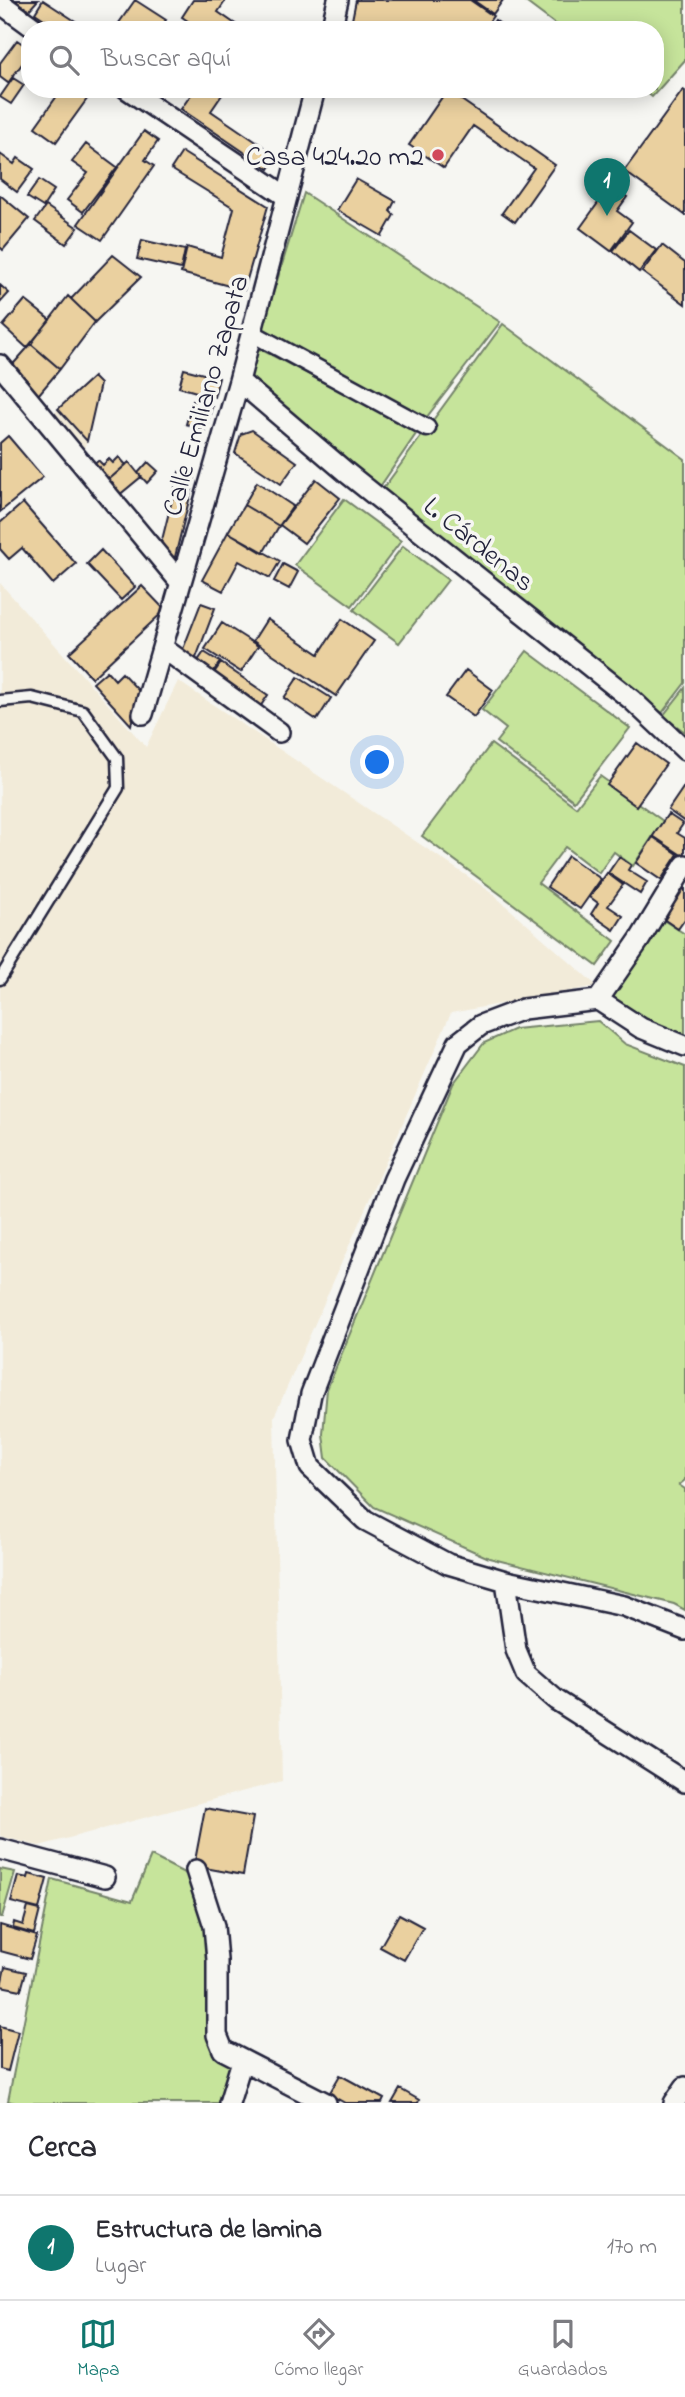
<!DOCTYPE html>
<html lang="es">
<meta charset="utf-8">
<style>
:root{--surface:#fff;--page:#f2f2f3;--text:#2b2b33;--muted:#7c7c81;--line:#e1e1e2;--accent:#0f766e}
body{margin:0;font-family:"Indie Flower",sans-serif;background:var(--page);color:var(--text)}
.you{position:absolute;left:378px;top:763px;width:24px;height:24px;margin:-18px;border:5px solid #fff;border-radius:50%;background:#1a73e8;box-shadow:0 0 0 10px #1a73e833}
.badge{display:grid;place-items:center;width:46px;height:46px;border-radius:50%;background:var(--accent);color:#fff;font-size:23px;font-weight:700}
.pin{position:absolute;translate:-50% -58px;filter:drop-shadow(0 2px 4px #0008)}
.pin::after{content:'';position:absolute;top:37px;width:24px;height:21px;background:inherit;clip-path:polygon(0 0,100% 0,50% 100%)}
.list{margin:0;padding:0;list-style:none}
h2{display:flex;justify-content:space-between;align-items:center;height:91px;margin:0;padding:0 28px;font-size:30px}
h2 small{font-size:23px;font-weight:400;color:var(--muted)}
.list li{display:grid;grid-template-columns:46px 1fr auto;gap:21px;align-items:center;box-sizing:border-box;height:105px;padding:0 28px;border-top:2px solid var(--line)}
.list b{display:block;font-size:26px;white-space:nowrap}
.list p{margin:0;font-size:23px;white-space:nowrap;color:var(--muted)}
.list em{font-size:23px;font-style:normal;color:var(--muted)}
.icon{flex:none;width:38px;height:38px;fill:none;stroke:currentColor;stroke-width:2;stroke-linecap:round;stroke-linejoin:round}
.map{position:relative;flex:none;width:685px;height:2103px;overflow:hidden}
.search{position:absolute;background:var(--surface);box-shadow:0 4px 18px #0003;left:21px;right:21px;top:21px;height:77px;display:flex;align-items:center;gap:18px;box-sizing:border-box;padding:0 24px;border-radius:28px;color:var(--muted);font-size:26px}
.sheet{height:196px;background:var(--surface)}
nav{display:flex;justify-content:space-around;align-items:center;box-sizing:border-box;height:98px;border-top:2px solid var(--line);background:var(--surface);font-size:19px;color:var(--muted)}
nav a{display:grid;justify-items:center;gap:4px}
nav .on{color:var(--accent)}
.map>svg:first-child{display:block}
.built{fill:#f2ebd9}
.green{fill:#c6e49b;stroke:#74836b;stroke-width:2}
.building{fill:#ead09f;stroke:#22223b;stroke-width:2}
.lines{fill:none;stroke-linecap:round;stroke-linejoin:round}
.service-casing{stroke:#22223b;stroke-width:15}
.pedestrian-casing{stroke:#22223b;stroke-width:21}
.minor-casing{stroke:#22223b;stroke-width:24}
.service{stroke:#f6f6f2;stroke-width:10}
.pedestrian{stroke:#f6f6f2;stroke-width:16}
.minor{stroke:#f6f6f2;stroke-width:19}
.poi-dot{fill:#d1495b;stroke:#f6f6f2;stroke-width:2.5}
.labels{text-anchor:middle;stroke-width:7;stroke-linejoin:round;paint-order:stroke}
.poi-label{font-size:28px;fill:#22223b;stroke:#f6f6f2;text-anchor:end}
.street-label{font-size:28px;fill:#22223b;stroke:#f6f6f2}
</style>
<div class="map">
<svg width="685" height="2103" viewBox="0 0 685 2103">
<rect width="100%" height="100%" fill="#f6f6f2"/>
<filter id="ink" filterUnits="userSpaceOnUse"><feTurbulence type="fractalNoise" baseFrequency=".0143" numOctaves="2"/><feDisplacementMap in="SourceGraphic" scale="14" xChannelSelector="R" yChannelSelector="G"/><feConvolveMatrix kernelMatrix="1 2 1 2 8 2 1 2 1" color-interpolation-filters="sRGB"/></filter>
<g filter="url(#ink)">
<path class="built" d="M58 409 87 441 80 457 49 421Z
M0 583 146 747 178 681 488 890 597 986 451 1013 274 1417 282 1781 39 1846 0 1836Z"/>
<path class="green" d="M523 0H685V60L652 97 642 89H655V30H563Z
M304 193 500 322 426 418 261 333Z
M503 324 685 459V683L662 713 380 493Z
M258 348 418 431 377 491 247 383Z
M344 499 401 541 352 606 295 565Z
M403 546 448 580 399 643 354 610Z
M527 651 630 728 574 801 496 742 506 729 482 710Z
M685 688V732L663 716Z
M491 744 576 807 600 776 663 821 633 866 614 852 599 873 565 847 538 883 615 941 597 966 422 836Z
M660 918 685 934V1040L642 1022 609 997Z
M598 1021 625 1044 685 1067V1480L679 1485 685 1489V1610L674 1604 489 1558 374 1507 326 1458 323 1434 327 1389 453 1084 484 1043 515 1029Z
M151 1856 192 1877 207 1925 210 2033 236 2065 222 2103H15L8 2101 52 1879 132 1901Z
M0 1869 15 1872 2 1917H0Z"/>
<path class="building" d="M13 0H38L29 10Z
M43 0 89 30H61L35 13Z
M135 0 166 20 159 30H114Z
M193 0H226L218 12 244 30H201L182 17Z
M356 0H470L493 16 483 30H366L352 20Z
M473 0H503L493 14Z
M495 20 508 30H488Z
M17 40 30 49V53L8 83 0 77V63Z
M13 78 24 85 11 104 0 97Z
M62 89H83L90 95 56 142 35 127Z
M195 89H226L211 111 277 156 269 169 181 109Z
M447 90 555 165 515 222 502 213 534 168 473 126 444 168 409 145Z
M683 90 685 91V215L624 171Z
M144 131 158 141 145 160 154 166 102 240 78 224Z
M86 144 117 167 83 212 67 200 88 173 72 162Z
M182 152 268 206 244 290 181 273 187 247 221 257 234 208 171 169Z
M0 154 14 164 18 158 34 169 17 192 0 179Z
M356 179 395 201 390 211 394 215 382 236 337 210Z
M39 180 54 190 43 207 27 197Z
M611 185 627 197 617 211 632 222 611 251 580 228Z
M0 195 29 219 3 250 0 247Z
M46 206 78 228 66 244 35 221Z
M629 230 656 250 639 272 613 251Z
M142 240 185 250 181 269 137 259Z
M662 245 685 263V304L642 272Z
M113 255 141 277 95 322 71 299Z
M0 285 9 293 0 303Z
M68 296 95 322 60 369 31 344Z
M25 300 50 320 27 348 3 326Z
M31 344 60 369 34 400 7 371Z
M184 369 219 378 214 397 179 387Z
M93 377 100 384 87 441 58 409Z
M193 401 212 407 205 430 186 424Z
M252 430 297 462 281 484 235 453 241 434Z
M8 436 43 477 0 512V443Z
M119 457 126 465 106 482 91 466 98 460 103 465 109 459 113 463Z
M129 462 141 477 118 496 106 482Z
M148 462 158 471 147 483 138 473Z
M179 472 195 476 174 561 161 544Z
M316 479 340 498 304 543 280 525Z
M257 482 293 506 279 526 244 505Z
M23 503 76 564 53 584 22 548 9 559 0 549V523Z
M244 505 279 526 263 553 228 532Z
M228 532 280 561 270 578 239 561 223 591 202 580Z
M101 550 135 587 121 600 87 564Z
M283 564 298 572 289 589 274 581Z
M142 586 165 610 92 678 69 653Z
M201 603 215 608 193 666 180 657Z
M267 619 319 654 342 619 374 641 336 696 253 641Z
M222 623 258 646 241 672 205 649Z
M204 652 220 662 209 678 193 668Z
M221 663 268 695 256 713 209 680Z
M466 670 493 690 474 717 446 697Z
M107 671 115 680 122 673 139 691 131 725 93 683Z
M298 677 331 698 317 720 284 698Z
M637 743 666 764 636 806 607 785Z
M685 785V822L668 810Z
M668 814 683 824 677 833 685 838V852L683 856 653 836Z
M653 837 678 854 661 880 636 863Z
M568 856 601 879 580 909 547 887Z
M619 857 631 865 628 870 647 882 640 894 608 873Z
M607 873 623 885 608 906 623 916 614 930 591 914 598 903 590 897Z
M685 878V919L678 929 659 916Z
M205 1808 253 1817 243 1875 194 1866Z
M29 1874 47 1879 39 1909 11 1902 18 1876 28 1878Z
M28 1907 40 1910 34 1934 13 1928 14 1922 23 1925Z
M399 1914 423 1927 404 1960 380 1947Z
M0 1925 37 1936 30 1959 0 1951Z
M5 1967 26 1972 21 1990 1 1986Z
M0 2026 18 2031 8 2071 0 2069Z
M340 2075 384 2099 382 2103H345L329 2094Z
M400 2089 419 2100 418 2103H392Z"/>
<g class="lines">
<g class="service-casing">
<path id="service" d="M0 701 32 698 83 711 117 758 118 788 0 979"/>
</g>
<g class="pedestrian-casing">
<path id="pedestrian" d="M252 333 427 428"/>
</g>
<g class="minor-casing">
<path id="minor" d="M0 3 37 30
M331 30 338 0
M127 89 287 197
M0 365 180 582
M239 381 347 473 632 700 685 750
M163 648 279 732
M143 714 239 381 315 89
M685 865 640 939 598 1000 641 1028 685 1046
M598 1000 523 1009 481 1025 458 1043 394 1179 311 1394 302 1440 310 1467 365 1520 448 1564 506 1581 624 1606 685 1630
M506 1581 516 1650 526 1674 556 1700 685 1782
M0 1849 105 1877
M196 1870 214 1926 217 1960V2035L223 2050 326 2103
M229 2103 242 2061
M674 2103 685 2087"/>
</g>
<use href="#service" class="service"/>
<use href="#pedestrian" class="pedestrian"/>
<use href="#minor" class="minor"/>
</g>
</g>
<circle class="poi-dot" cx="438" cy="155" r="7"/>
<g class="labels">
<g class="poi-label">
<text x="424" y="165">Casa 424.20 m2</text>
</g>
<g class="street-label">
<text transform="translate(204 395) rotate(-74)" y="10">Calle Emiliano Zapata</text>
<text transform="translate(480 543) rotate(39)" y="10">L. Cárdenas</text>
</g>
</g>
</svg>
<div class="you"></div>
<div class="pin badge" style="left:607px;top:216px">1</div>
<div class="search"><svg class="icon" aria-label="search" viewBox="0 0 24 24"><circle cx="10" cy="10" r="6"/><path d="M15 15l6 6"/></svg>Buscar aquí</div>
</div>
<section class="sheet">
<h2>Cerca<small></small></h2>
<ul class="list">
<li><span class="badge">1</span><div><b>Estructura de lamina</b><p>Lugar</p></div><em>170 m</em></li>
</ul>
</section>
<nav>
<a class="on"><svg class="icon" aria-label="map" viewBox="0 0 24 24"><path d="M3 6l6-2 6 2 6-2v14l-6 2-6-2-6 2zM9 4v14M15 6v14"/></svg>Mapa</a>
<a><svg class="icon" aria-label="directions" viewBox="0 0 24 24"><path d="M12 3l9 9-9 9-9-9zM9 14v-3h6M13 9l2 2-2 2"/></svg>Cómo llegar</a>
<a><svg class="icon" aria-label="saved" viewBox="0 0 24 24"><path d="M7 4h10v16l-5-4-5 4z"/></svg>Guardados</a>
</nav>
